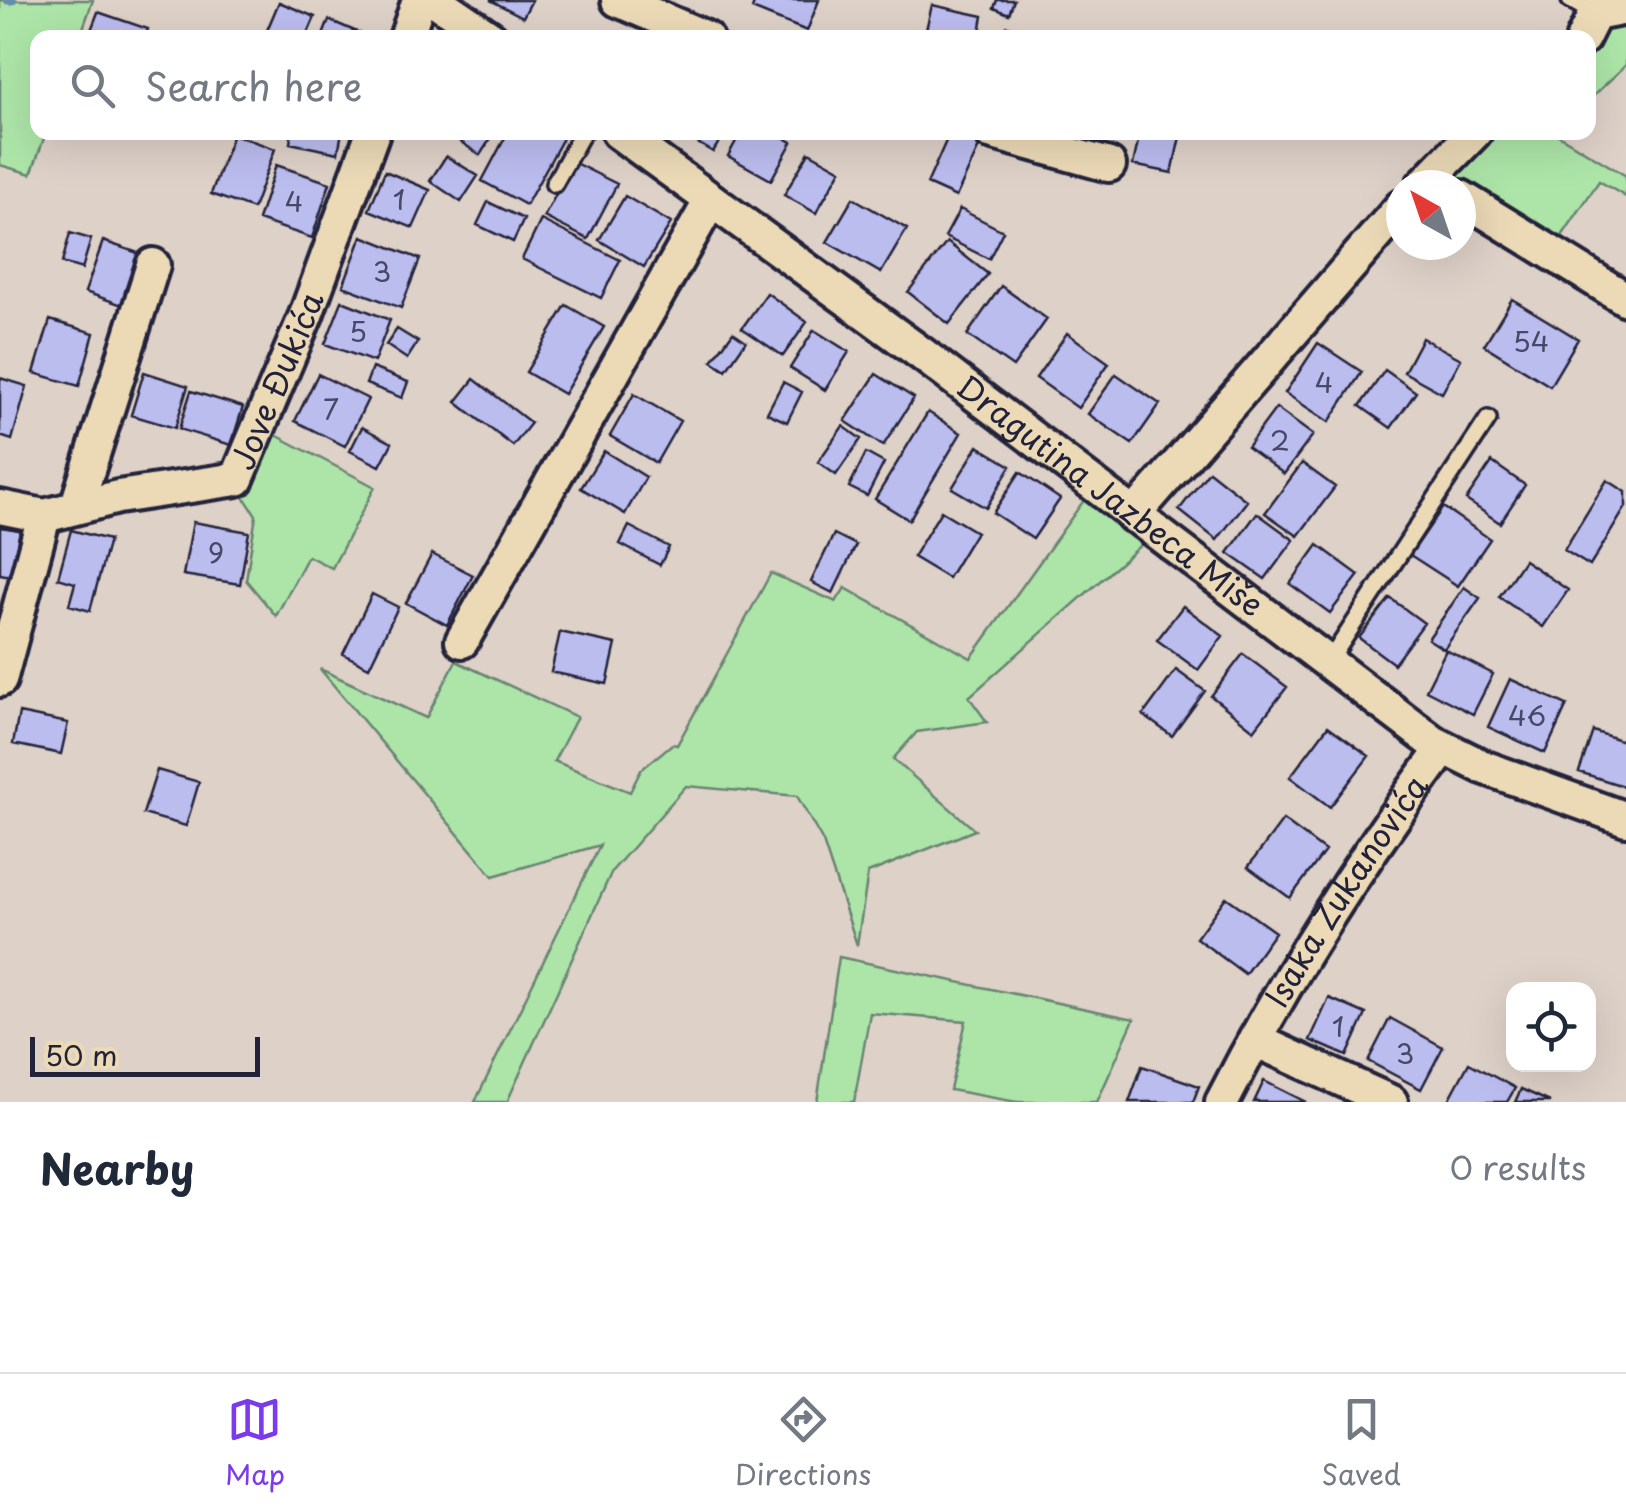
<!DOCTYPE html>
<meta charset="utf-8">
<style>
:root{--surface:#fff;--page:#f6f6f7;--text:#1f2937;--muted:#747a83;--line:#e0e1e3;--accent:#7c3aed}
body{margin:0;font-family:"Playpen Sans",sans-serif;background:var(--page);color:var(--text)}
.controls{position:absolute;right:30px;bottom:30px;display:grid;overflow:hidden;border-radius:20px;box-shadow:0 10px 40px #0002}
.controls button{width:90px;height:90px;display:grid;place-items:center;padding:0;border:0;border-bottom:2px solid var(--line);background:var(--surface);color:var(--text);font:50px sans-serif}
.compass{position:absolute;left:1386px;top:170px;width:90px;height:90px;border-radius:50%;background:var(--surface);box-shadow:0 10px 40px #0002;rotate:320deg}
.scale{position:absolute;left:30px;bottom:25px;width:230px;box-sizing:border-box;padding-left:10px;border:5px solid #22223b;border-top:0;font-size:28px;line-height:35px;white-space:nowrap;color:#22223b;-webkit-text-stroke:8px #ecdab7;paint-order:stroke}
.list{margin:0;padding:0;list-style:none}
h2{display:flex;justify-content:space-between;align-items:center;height:130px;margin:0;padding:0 40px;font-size:42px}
h2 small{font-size:32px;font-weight:400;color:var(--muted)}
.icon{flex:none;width:55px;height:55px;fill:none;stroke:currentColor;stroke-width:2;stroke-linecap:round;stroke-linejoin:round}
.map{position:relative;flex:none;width:1626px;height:1102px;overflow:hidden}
.search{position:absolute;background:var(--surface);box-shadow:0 10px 40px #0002;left:30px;right:30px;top:30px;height:110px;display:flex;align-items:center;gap:25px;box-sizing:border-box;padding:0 35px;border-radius:20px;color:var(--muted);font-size:38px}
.sheet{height:270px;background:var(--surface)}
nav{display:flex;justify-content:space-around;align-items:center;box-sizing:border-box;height:140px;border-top:2px solid var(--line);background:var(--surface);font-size:28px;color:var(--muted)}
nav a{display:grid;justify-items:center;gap:5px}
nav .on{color:var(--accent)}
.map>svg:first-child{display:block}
.green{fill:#ade5a8;stroke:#688472;stroke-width:2.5}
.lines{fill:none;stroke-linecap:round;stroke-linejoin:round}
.stream{stroke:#668eab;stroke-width:9}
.building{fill:#bcbdef;stroke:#22223b;stroke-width:2.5}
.service-casing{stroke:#22223b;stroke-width:22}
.minor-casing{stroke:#22223b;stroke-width:40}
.service{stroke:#ecdab7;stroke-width:15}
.minor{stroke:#ecdab7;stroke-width:32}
.labels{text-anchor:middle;stroke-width:8;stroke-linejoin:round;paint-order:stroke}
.number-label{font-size:28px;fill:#484968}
.street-label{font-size:32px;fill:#22223b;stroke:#ecdab7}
</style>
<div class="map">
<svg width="1626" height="1102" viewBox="0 0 1626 1102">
<rect width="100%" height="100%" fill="#ded1c8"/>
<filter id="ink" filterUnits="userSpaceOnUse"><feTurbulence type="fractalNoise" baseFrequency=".01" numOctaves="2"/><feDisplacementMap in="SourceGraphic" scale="20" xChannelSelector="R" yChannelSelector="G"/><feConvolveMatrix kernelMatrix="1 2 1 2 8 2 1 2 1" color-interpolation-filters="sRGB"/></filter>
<g filter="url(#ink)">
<path class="green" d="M0 0H93L80 37 38 38V132L46 133 31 174 0 165Z
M1626 0V65L1589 100 1588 38Z
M1482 133H1555L1626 176V197L1599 181 1560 239 1437 172Z
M272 433 375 487 332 568 308 556 276 616 246 580 256 515 240 491 257 474Z
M1087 496 1144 542 969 697 987 722 917 732 893 759 975 830 868 873 857 945 823 842 797 796 686 786 612 871 507 1102H475L600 845 493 876 320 669 426 718 456 661 577 717 554 761 630 792 641 770 672 744 677 745 771 573 836 602 845 588 971 658Z
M839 957 1134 1019 1097 1102H1017L950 1090 966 1021 870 1013 854 1102H817Z"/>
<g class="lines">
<path class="stream" d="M8 0H12"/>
</g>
<path class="building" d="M490 0H532L523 17Z
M755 0H819L807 31 752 9Z
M997 0H1014L1009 14 994 8Z
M279 2 315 17 306 38 265 35Z
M932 5 983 16 979 38H924Z
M98 12 148 29 145 38H88Z
M329 20 371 38H322Z
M1007 26 1050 38H1004Z
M292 132H342L338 153 290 143Z
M446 132H495L480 155Z
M508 132H553L563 138 526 205 482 181Z
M679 132H725L713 152Z
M741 132H774L792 142 771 180 728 156Z
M950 132 980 145 956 197 927 184Z
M1140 132H1181L1172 173 1133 165Z
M233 134 275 149 253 209 211 194Z
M809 152 841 170 816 213 784 195Z
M446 156 478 176 461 202 430 181Z
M573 162 617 184 588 239 544 217Z
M276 165 330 183 312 238 258 220Z
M385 171 430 190 413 228 369 210Z
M625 196 671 223 644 267 599 240Z
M853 198 907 229 881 273 827 242Z
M488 202 524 219 513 242 477 225Z
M960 209 1003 231 989 259 945 237Z
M541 220 620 260 601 298 522 259Z
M70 233 91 239 82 269 62 263Z
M362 236 420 259 401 308 343 286Z
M103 241 144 255 125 306 85 292Z
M947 242 988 274 949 324 908 292Z
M1001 286 1047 319 1013 367 967 335Z
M767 293 807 322 783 356 742 328Z
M1512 299 1578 339 1550 386 1484 345Z
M342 301 390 320 374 362 325 344Z
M566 305 604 327 564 394 526 372Z
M50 320 94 333 79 386 34 373Z
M397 329 418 342 407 359 386 345Z
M814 330 849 352 825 390 790 368Z
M733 332 746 341 726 370 712 361Z
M1067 333 1109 363 1078 408 1036 378Z
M1422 338 1461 359 1442 393 1404 372Z
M1318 343 1362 372 1329 422 1285 393Z
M372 368 408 382 402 398 366 384Z
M1385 370 1416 392 1391 428 1360 406Z
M144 372 188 386 175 428 131 415Z
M318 374 368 399 345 446 295 421Z
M876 374 914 398 883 446 845 421Z
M1116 374 1160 404 1132 444 1088 414Z
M0 378 27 386 12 440 0 436Z
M474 379 531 423 513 446 456 402Z
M783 382 802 392 787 422 767 413Z
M191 391 243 407 231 445 179 429Z
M634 394 680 421 656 463 610 436Z
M1276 408 1313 435 1284 474 1247 447Z
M928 412 961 433 909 520 875 499Z
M843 426 861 439 836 475 818 462Z
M362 427 392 443 380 466 350 451Z
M978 446 1011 466 986 508 952 488Z
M604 451 646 477 625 514 581 488Z
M866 453 884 463 867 496 849 487Z
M1492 462 1525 485 1500 523 1466 500Z
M1302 463 1335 487 1298 536 1265 513Z
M1209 471 1247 501 1217 540 1179 510Z
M1020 472 1060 499 1033 539 993 513Z
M1607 480 1626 492V507L1590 566 1564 550Z
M1443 507 1490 539 1458 586 1410 555Z
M941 511 976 532 948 578 913 557Z
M1257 513 1294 540 1265 579 1228 553Z
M193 522 249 532 240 584 183 575Z
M629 526 669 547 660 565 620 544Z
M0 527 20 530 11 576 0 574Z
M71 530 109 540 90 611 69 605 75 583 58 578Z
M834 534 856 545 833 593 811 582Z
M1318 545 1359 575 1330 613 1290 584Z
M432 554 473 575 447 625 406 603Z
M1524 560 1568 590 1543 627 1499 597Z
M1464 587 1480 598 1444 649 1428 639Z
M372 594 398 607 369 667 343 654Z
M1390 598 1424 623 1394 664 1359 638Z
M1183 606 1223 636 1198 670 1157 640Z
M560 632 616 644 607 684 551 672Z
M1446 650 1493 674 1473 714 1426 690Z
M1243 654 1287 687 1254 730 1211 696Z
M1176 670 1205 691 1172 736 1143 715Z
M1510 679 1567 705 1545 753 1488 727Z
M19 713 68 723 61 754 13 744Z
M1328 726 1369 756 1330 807 1290 777Z
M1593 731 1626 742V787L1579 772Z
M157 770 199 782 186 826 143 814Z
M1283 820 1325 851 1290 898 1248 867Z
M1226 897 1275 932 1245 974 1196 938Z
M1329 998 1366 1014 1347 1056 1310 1040Z
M1390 1018 1443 1047 1421 1089 1368 1061Z
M1469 1063 1515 1088 1507 1102H1448Z
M1142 1066 1199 1086 1193 1102H1129Z
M1264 1081 1306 1102H1254Z
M1521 1089 1550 1102H1515Z"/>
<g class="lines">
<g class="service-casing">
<path id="service" d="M1570 0 1595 14
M554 184 583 132
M1328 663 1488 419"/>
</g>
<g class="minor-casing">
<g id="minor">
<path d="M435 0 491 38"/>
<path d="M618 0 706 38"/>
<path d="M406 38 419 0"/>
<path d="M1583 38 1595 14 1626 8"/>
<path id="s1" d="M618 132 922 354 1433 742 1483 767 1626 819"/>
<path d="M990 132 1109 165"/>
<path d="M1423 185 1475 132"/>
<path d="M1461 197 1626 299"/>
<path d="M77 505 153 265"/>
<path id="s2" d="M0 507 44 516 118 497 237 479 306 315 373 132"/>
<path d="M1133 516 1401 207"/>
<path d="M462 641 711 200"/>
<path d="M0 680 44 516"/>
<path d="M1255 1040 1391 1102"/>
<path id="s3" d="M1222 1102C1285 978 1361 859 1444 748"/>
</g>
</g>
<use href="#service" class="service"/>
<use href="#minor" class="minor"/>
</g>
</g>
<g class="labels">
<g class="number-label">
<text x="399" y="210">1</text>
<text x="294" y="212">4</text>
<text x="382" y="282">3</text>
<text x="358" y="342">5</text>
<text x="1531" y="352">54</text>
<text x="1324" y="393">4</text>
<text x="331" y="420">7</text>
<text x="1280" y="451">2</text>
<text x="216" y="563">9</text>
<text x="1527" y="726">46</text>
<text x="1338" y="1037">1</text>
<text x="1405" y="1064">3</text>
</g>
<g class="street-label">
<text dy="11" stroke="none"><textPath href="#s2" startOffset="348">Jove Đukića</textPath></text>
<text dy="11" stroke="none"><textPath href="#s1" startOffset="612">Dragutina Jazbeca Miše</textPath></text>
<text dy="11" stroke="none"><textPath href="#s3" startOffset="245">Isaka Zukanovića</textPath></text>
</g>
</g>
</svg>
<div class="controls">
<button><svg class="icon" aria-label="locate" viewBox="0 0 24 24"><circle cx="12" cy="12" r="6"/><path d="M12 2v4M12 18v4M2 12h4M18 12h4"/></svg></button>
</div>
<svg class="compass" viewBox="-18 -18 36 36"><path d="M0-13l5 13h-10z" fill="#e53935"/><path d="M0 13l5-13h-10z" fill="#747a83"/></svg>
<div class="scale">50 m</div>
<div class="search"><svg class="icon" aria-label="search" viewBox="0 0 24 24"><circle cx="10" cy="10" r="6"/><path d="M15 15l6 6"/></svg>Search here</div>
</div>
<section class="sheet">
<h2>Nearby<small>0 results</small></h2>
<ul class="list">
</ul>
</section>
<nav>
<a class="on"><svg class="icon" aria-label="map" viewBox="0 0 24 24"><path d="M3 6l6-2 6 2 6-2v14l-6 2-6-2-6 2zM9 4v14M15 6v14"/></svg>Map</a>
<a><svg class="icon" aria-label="directions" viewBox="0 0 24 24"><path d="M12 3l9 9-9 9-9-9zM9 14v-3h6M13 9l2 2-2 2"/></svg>Directions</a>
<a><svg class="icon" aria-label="saved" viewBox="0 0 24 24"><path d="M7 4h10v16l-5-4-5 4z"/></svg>Saved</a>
</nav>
